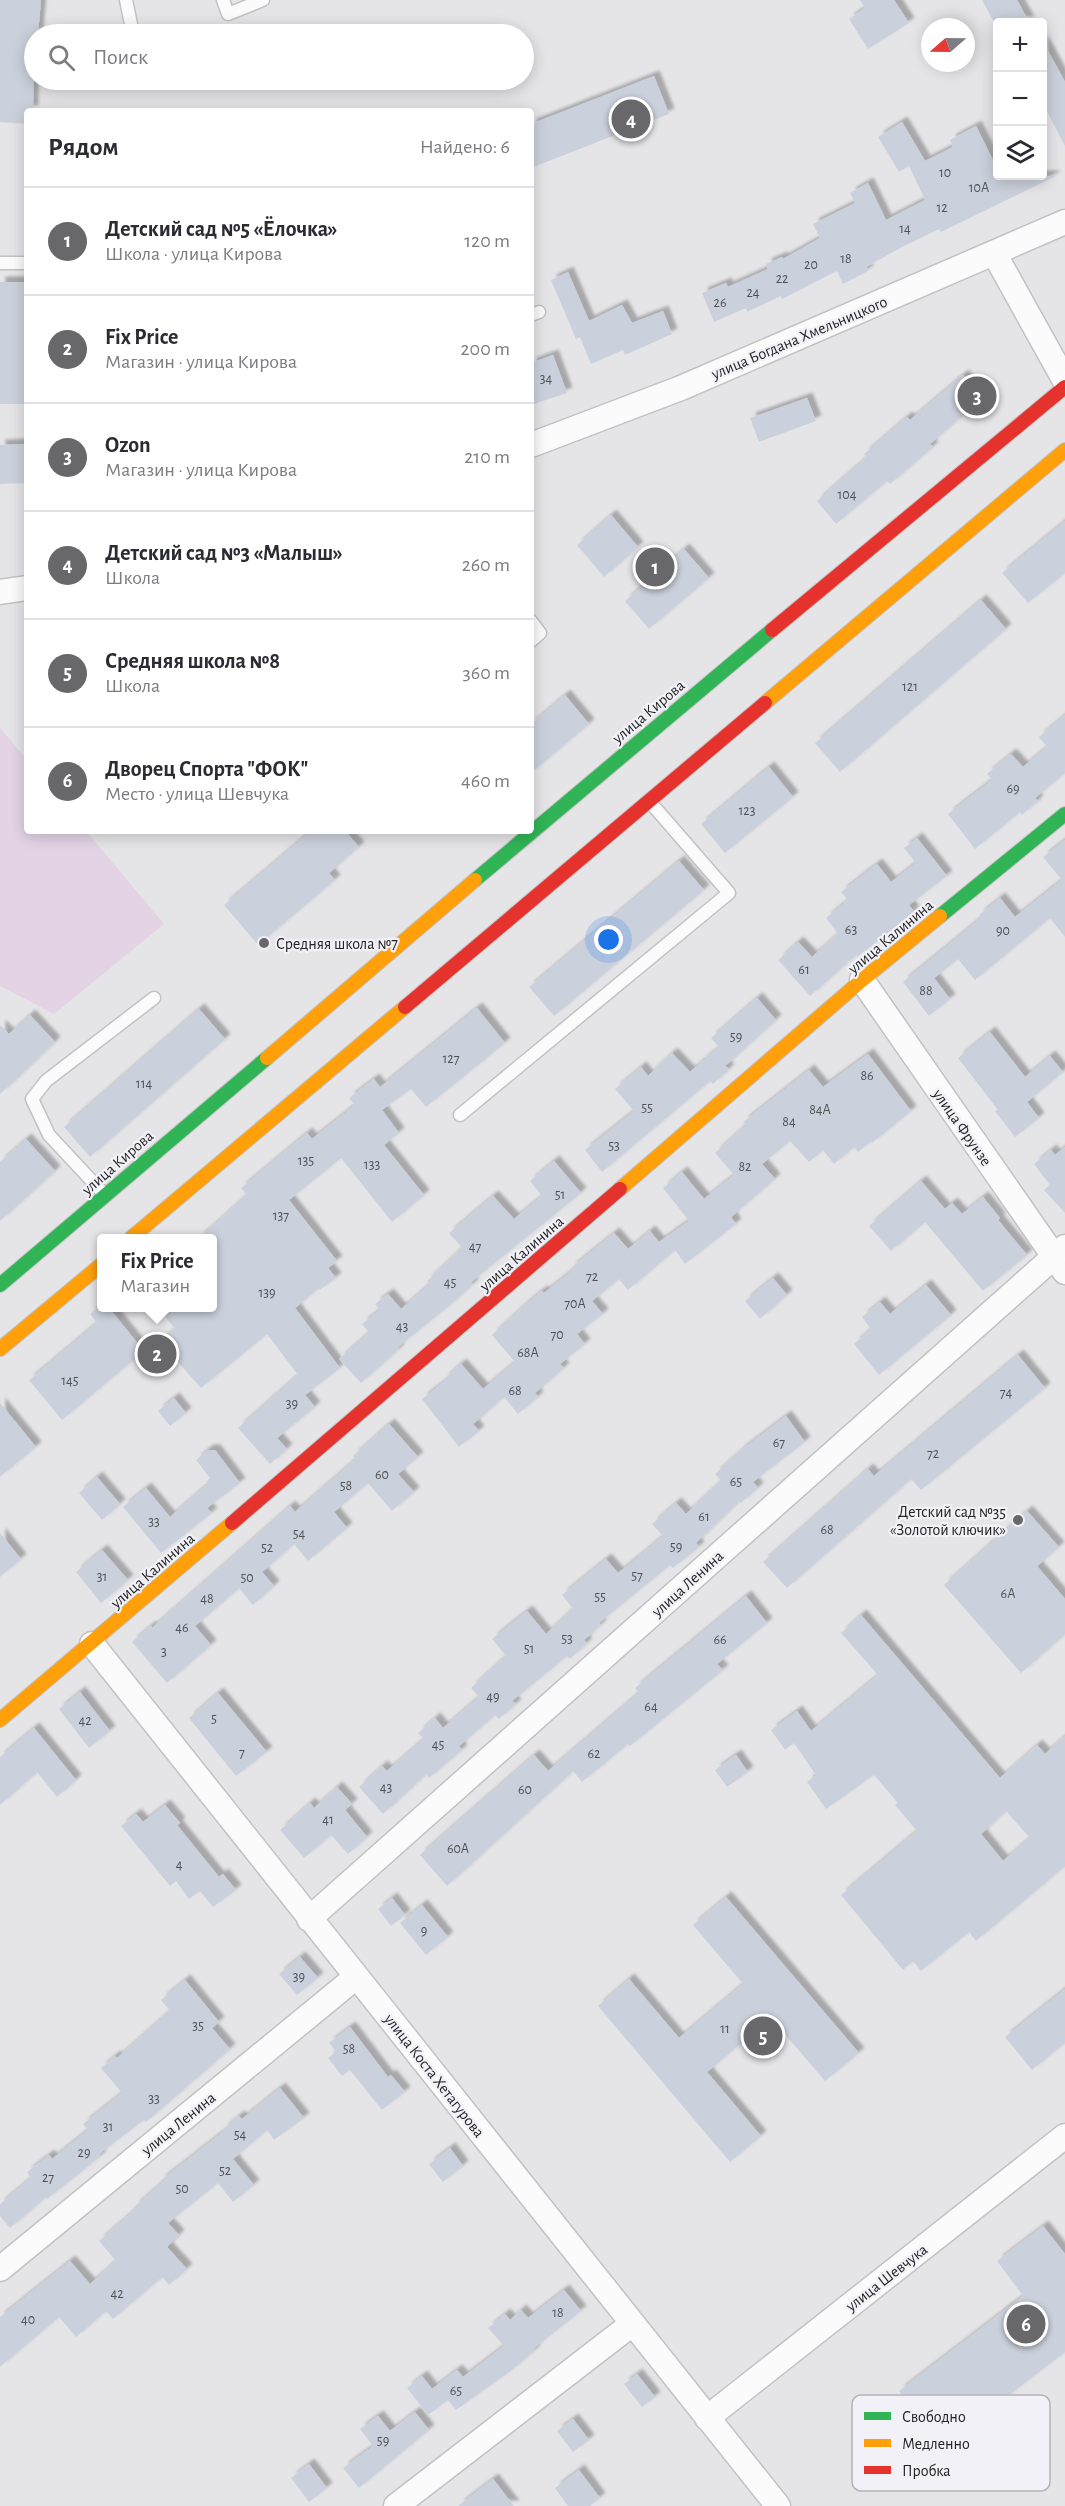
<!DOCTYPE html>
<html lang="ru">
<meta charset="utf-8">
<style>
:root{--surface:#fff;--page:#f7f7f7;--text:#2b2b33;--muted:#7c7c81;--line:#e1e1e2;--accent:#68686a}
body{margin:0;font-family:"Alegreya Sans",sans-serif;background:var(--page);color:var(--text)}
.controls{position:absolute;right:18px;top:18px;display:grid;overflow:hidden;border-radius:6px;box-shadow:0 3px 15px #0003}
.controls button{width:54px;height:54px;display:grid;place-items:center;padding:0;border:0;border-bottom:2px solid var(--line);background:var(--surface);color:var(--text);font:30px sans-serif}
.compass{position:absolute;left:921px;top:18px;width:54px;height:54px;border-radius:50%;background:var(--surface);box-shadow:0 3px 15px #0003;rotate:250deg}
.you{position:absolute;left:609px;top:940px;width:21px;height:21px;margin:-15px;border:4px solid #fff;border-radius:50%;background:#1a73e8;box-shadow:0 0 0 9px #1a73e833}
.badge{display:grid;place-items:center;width:39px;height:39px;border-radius:50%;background:var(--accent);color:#fff;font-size:20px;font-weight:700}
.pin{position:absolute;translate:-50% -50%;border:3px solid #fff;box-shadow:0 2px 6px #0006}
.popup{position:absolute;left:97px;top:1234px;width:120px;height:78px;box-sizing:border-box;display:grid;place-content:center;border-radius:6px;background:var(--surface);filter:drop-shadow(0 2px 4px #0005);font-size:20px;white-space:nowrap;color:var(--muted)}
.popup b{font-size:22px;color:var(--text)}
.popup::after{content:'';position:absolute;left:50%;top:100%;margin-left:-12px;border:12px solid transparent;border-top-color:var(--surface)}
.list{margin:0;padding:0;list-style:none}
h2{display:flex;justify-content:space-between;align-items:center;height:78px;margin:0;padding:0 24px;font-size:26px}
h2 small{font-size:20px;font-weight:400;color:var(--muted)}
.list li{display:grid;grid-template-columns:39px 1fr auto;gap:18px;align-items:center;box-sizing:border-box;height:108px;padding:0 24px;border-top:2px solid var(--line)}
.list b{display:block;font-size:22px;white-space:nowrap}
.list p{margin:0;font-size:20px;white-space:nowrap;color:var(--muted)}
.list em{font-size:20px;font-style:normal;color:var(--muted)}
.icon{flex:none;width:33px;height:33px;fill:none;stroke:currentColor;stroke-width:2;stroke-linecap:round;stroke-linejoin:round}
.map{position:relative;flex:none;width:1065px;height:2506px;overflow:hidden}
.search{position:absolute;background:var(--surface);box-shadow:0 3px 15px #0003;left:24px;top:24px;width:510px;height:66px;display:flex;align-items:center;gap:15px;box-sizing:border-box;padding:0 21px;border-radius:33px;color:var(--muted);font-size:22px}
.panel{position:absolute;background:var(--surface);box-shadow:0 3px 15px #0003;left:24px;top:108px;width:510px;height:726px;border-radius:6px}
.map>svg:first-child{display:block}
.green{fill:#e3d3e5}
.building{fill:#cbd1dc;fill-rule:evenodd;filter:url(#shadow)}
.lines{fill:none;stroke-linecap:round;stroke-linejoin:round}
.lane-casing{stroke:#c2c2c4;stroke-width:15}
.street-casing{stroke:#c2c2c4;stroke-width:27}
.fast-casing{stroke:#c2c2c4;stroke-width:16}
.slow-casing{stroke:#c2c2c4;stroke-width:16}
.jam-casing{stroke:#c2c2c4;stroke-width:16}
.lane{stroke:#fbfbfc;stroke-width:12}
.street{stroke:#fbfbfc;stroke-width:24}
.fast{stroke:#30b455;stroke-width:14}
.slow{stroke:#ff9f0a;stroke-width:14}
.jam{stroke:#e5322d;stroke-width:14}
.poi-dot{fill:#68686a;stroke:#f1f1f7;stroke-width:2}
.labels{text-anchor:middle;stroke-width:4.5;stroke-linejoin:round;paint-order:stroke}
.number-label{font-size:14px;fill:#505156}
.street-label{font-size:16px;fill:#242426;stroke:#f1f1f7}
.poi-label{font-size:16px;fill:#242426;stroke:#f1f1f7;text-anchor:start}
.key{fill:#f1f1f7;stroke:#b4b4b8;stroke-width:1.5}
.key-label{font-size:16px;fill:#242426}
</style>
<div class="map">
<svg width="1065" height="2506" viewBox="0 0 1065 2506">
<defs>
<filter id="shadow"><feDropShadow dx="5.5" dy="-5.5" stdDeviation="1.5" flood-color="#0004"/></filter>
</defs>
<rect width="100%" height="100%" fill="#e5e5e8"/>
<path class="green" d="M0 728 27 760V831H86L164 924 54 1014 0 986Z"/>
<path class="building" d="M0 0H41L38 34H34L33 111H27V124L0 122Z
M860 0H894L909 23 868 49 849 19 865 8Z
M982 0H1017L1029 22H994Z
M1042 40 1065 82V146L1042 102Z
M654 76 669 114 531 168V124Z
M902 122 925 161 953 147 950 140 976 126 993 160 998 158V176H1056L941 232 939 229 900 248 866 267 868 271 843 284 837 271 782 299 781 296 747 312 746 308 714 322 702 293 726 283 728 287 768 269 766 264 782 257 783 259 820 238 813 224 855 203 850 193 868 183 886 220 925 200 909 166 899 172 878 137Z
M568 272 589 321 622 305 632 323 663 311 672 334 625 355 623 350 591 364 580 337 576 339 551 280Z
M0 282H24L25 404H0Z
M553 355 567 393 531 405V363Z
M963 375 983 398 930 444 933 447 890 484 887 481 836 524 817 501 867 457 864 454 907 417 910 420Z
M807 398 816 421 759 442 750 418Z
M27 444V483L0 484V445Z
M611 515 638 547 604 577 577 545Z
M1065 521V573L1028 603 1002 573Z
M684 549 709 578 649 629 625 601Z
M981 600 1006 629 840 772 815 743Z
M565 695 589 724 531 773V724Z
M1065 715V773L1035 798 1038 801 1022 815 1020 812 975 849 948 814 992 780 987 774 1011 754 1023 767 1047 747 1039 737Z
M769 767 793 797 725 853 701 824Z
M311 831H345L359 847 329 873 335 880 258 945 224 905Z
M917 838 947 876 909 905 914 912 857 957 856 955 810 996 778 960 798 942 812 957 838 934 826 918 848 900 841 892 877 864 891 882 916 863 904 848Z
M1065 840V937L1050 918 975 980 958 959 934 978 950 999 929 1016 903 982 981 918 979 915 1000 898 1015 917 1062 880 1043 857Z
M679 861 704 890 554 1016 529 987Z
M757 998 776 1020 725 1066 729 1069 713 1084 710 1081 602 1172 585 1150 634 1111 615 1089 641 1067 648 1076 672 1053 690 1072 719 1047 711 1038Z
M477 1008 505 1043 426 1107 411 1089 382 1110 399 1133 384 1145 424 1195 392 1222 341 1158 289 1200 337 1261 328 1268 336 1278 320 1290 319 1288 295 1308 340 1368 305 1395 315 1407 277 1438 287 1449 270 1464 238 1428 298 1375 267 1334 201 1388 160 1342 175 1329 158 1308H213V1239H198L247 1195 241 1188 307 1133 312 1139 355 1105 349 1098 374 1079 380 1087Z
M199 1009 225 1039 90 1157 64 1127Z
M30 1015 55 1042 0 1094V1025L9 1034Z
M990 1032 1025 1077 1050 1056 1063 1072 1027 1102 1039 1118 1015 1137 995 1111 998 1110 958 1058Z
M868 1054 911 1111 872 1143 871 1141 858 1152 854 1147 834 1164 823 1150 809 1162 790 1141 762 1164 775 1179 731 1217 736 1224 685 1264 675 1250 628 1290 619 1279 592 1301 603 1314 577 1334 585 1344 560 1364 564 1368 535 1393 538 1397 518 1414 504 1397 473 1424 479 1431 459 1447 422 1399 445 1381 444 1379 461 1364 483 1389 515 1362 492 1335 526 1304 542 1291 544 1293 573 1270 571 1268 614 1233 628 1249 650 1231 659 1242 689 1221 663 1188 682 1172 704 1199 734 1175 715 1153 746 1125 743 1122 809 1070 823 1087Z
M26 1139 55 1171 0 1221V1162Z
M1065 1147V1213L1044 1190 1050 1185 1034 1164 1051 1150 1055 1155Z
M554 1161 581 1193 471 1282 473 1284 450 1305 398 1347 399 1349 361 1383 339 1359 369 1333 362 1324 380 1310 375 1304 388 1294 401 1309 430 1284 427 1281 462 1248 449 1233 493 1196 514 1219 542 1196 530 1181Z
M921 1181 945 1209 952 1203 962 1214 983 1197 1000 1218 998 1220 1027 1255 983 1291 925 1222 891 1251 869 1226Z
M773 1278 787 1295 760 1319 745 1301Z
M926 1285 951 1315 879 1375 854 1344 871 1329 862 1317 880 1302 890 1314Z
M102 1304V1308H109L144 1351 62 1420 29 1380 97 1323 90 1314Z
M1018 1355 1045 1388 921 1490 911 1479 787 1588 763 1562 868 1469 874 1476Z
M174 1398 186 1413 170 1426 158 1411Z
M0 1403 36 1447 0 1477Z
M786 1416 805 1442 753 1482 758 1488 741 1503 739 1501 696 1543 699 1547 673 1568 670 1565 599 1623 601 1625 584 1640 587 1643 570 1659 567 1656 512 1701 516 1704 499 1719 495 1715 459 1746 462 1750 429 1778 426 1774 383 1814 359 1787 382 1766 387 1771 424 1739 418 1733 435 1718 443 1728 479 1697 471 1688 506 1656 492 1639 527 1611 546 1634 573 1609 562 1595 606 1559 618 1573 637 1558 663 1536 652 1524 676 1503 686 1514 721 1481 715 1474 744 1448Z
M389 1424 418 1457 398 1474 414 1492 392 1511 368 1483 334 1512 347 1528 329 1543 308 1561 294 1544 262 1572 274 1586 253 1605 239 1588 195 1626 211 1645 167 1683 132 1642 151 1626 152 1628 290 1506 295 1512 356 1459 353 1456Z
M208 1450H215L240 1483 207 1508 212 1513 161 1553 123 1507 146 1488 170 1517 208 1484 206 1482 210 1478 196 1460Z
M97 1477 120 1504 102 1520 79 1493Z
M1027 1511 1059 1547 1037 1566 1065 1599V1634L1021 1673 944 1585Z
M0 1533 21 1559 0 1577Z
M102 1550 128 1580 101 1603 76 1572Z
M746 1596 767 1623 717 1664 723 1670 630 1746 628 1744 582 1782 573 1771 447 1886 420 1855 534 1755 548 1771 639 1693 635 1688Z
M861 1615 1000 1778 1037 1745 1045 1754 1065 1736V1866L976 1941 969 1932 921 1971 913 1961 903 1970 841 1895 917 1831 895 1805 898 1803 874 1775 826 1809 807 1782 816 1775 794 1743 785 1750 771 1730 797 1711 811 1731 878 1675 841 1633ZM1006 1811 1030 1838 1003 1861 981 1834Z
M80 1692 110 1731 89 1748 59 1709Z
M218 1693 267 1752 236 1776 189 1718Z
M34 1728 76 1780 57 1797 37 1772 0 1805V1757Z
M736 1755 748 1772 727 1787 715 1770Z
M337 1787 352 1804 345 1810 367 1837 348 1854 331 1835 304 1858 280 1830 310 1803 314 1808Z
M165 1805 180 1823 177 1825 219 1877 223 1874 236 1890 213 1907 200 1891 189 1899 176 1881 170 1886 121 1826 136 1814 143 1822Z
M726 1897 859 2053 825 2081 771 2018 707 2072 761 2136 730 2162 598 2006 629 1979 679 2038 743 1984 693 1925Z
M392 1898 405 1915 391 1926 378 1909Z
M422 1905 448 1937 426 1955 400 1923Z
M300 1957 318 1978 297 1995 279 1974Z
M185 1980 219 2022 212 2028 230 2049 146 2122 144 2120 99 2154 101 2156 47 2199 46 2197 10 2228 0 2216V2204L31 2178 27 2172 49 2155 52 2159 88 2130 83 2124 122 2093 101 2068 115 2056 117 2058 170 2011 161 2000Z
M1065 1989V2043L1032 2070 1005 2037Z
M350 2027 388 2077 391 2075 405 2092 382 2110 350 2070 342 2076 328 2058 336 2052 329 2043Z
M280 2088 304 2118 274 2140 267 2130 233 2159 254 2185 233 2202 218 2183 168 2223 179 2235 167 2247 187 2269 169 2285 162 2277 113 2319 106 2311 76 2337 59 2317 0 2367V2317L70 2261 90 2284 116 2261 99 2241 136 2209 134 2207 162 2183 160 2181 224 2131 223 2130 239 2116 242 2119Z
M450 2148 463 2166 443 2182 429 2164Z
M1043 2226 1065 2254V2352L942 2447 899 2391 1023 2296 997 2261Z
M564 2290 581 2311 534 2348 535 2350 512 2370 456 2410 448 2400 428 2415 407 2388 422 2376 432 2389 457 2370 463 2377 504 2346 488 2328 505 2314 510 2320 521 2310 528 2318Z
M637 2374 655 2397 642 2407 624 2384Z
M415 2412 429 2430 359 2488 343 2468 373 2446 360 2429 378 2416 390 2431Z
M573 2419 589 2440 573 2452 557 2431Z
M309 2464 327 2488 309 2502 291 2478Z
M579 2470 600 2498 590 2506H568L555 2488Z
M493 2479 514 2506H458Z"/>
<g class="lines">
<g class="lane-casing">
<path id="lane" d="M126 0 131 24 128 34
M223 0 228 14 263 0
M0 263H27
M531 315 539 312
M531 621 540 633 531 641
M460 1115 729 893 650 802
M104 1194 49 1135 32 1099 46 1081 154 998"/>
</g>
<g class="street-casing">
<path id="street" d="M994 253 1065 381
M531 445 681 388 1065 222
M0 592 27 588
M862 980 1065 1272
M92 1644 778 2506
M309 1919 1065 1247
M0 2269 356 1977
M707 2418 1065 2136
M396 2506 632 2324"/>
</g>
<g class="fast-casing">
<path id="fast" d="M475 880 772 630
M940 916 1065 814
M0 1285 267 1058"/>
</g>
<g class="slow-casing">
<path id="slow" d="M765 703 1065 450
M267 1058 475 880
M620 1189 862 980 940 916
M131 1238 405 1007
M0 1349 102 1264
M0 1720 232 1523"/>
</g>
<g class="jam-casing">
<path id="jam" d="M772 630 1065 387
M405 1007 765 703
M232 1523 620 1189"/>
</g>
<use href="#lane" class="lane"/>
<use href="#street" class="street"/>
<use href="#fast" class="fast"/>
<use href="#slow" class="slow"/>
<use href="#jam" class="jam"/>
</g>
<g class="poi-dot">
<circle cx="264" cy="943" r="6"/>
<circle cx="1018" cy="1520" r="6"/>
</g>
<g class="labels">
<g class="number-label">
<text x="945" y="177">10</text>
<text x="979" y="192">10А</text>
<text x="942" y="212">12</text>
<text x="905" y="233">14</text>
<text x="846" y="263">18</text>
<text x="811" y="269">20</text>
<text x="782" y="283">22</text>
<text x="753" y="297">24</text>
<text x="720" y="307">26</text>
<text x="546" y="383">34</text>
<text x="847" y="499">104</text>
<text x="910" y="691">121</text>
<text x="1013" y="793">69</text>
<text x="747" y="815">123</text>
<text x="851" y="934">63</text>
<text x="1003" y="935">90</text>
<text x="804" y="974">61</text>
<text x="926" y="995">88</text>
<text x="736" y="1041">59</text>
<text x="451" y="1063">127</text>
<text x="867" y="1080">86</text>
<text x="144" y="1088">114</text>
<text x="647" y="1112">55</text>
<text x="820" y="1114">84А</text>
<text x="789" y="1126">84</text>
<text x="614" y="1150">53</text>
<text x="306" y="1165">135</text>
<text x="372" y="1169">133</text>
<text x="745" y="1171">82</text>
<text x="560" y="1199">51</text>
<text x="281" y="1220">137</text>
<text x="475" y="1251">47</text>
<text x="592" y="1281">72</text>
<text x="450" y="1287">45</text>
<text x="267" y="1297">139</text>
<text x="575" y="1308">70А</text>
<text x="402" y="1331">43</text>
<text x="557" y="1339">70</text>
<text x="528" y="1357">68А</text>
<text x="70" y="1385">145</text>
<text x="515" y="1395">68</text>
<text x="1006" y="1397">74</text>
<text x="292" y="1408">39</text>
<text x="779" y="1447">67</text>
<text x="933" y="1458">72</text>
<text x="382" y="1479">60</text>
<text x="736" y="1486">65</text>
<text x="346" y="1490">58</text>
<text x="704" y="1521">61</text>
<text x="154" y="1526">33</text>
<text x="827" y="1534">68</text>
<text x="299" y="1538">54</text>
<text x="676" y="1551">59</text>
<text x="267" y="1552">52</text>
<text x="637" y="1580">57</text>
<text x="102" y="1581">31</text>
<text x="247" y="1582">50</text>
<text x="1008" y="1598">6А</text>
<text x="600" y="1601">55</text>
<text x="207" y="1603">48</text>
<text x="182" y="1632">46</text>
<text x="567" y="1643">53</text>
<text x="720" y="1644">66</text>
<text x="529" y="1653">51</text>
<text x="164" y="1656">3</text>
<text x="493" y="1701">49</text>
<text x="651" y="1711">64</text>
<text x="214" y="1723">5</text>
<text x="85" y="1725">42</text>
<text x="438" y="1749">45</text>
<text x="242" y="1757">7</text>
<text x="594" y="1758">62</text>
<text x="386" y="1792">43</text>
<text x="525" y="1794">60</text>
<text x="328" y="1824">41</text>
<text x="458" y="1853">60А</text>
<text x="179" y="1869">4</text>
<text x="424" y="1935">9</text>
<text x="299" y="1981">39</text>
<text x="198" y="2030">35</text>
<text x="725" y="2033">11</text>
<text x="349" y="2053">58</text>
<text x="154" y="2103">33</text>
<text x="108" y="2131">31</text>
<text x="240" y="2139">54</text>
<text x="84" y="2157">29</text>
<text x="225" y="2175">52</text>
<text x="48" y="2182">27</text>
<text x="182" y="2193">50</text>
<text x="117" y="2298">42</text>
<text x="558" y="2317">18</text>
<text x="28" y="2324">40</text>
<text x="456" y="2395">65</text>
<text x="383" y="2445">59</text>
</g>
<g class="street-label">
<text transform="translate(799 337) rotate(-23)" y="6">улица Богдана Хмельницкого</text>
<text transform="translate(648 711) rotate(-40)" y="6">улица Кирова</text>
<text transform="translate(890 936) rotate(-40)" y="6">улица Калинина</text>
<text transform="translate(963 1127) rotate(55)" y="6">улица Фрунзе</text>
<text transform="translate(117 1162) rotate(-41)" y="6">улица Кирова</text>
<text transform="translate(521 1253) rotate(-41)" y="6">улица Калинина</text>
<text transform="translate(152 1570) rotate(-41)" y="6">улица Калинина</text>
<text transform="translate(687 1583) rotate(-42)" y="6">улица Ленина</text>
<text transform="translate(435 2075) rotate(52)" y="6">улица Коста Хетагурова</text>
<text transform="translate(178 2123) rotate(-39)" y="6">улица Ленина</text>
<text transform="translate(886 2277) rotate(-38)" y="6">улица Шевчука</text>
</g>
<g class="poi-label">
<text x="276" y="949">Средняя школа №7</text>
<text x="1006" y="1517" text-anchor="end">Детский сад №35<tspan x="1006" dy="18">«Золотой ключик»</tspan></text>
</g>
</g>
<rect x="852" y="2395" width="198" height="96" rx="9" class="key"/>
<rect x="864" y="2412" width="27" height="8" fill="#30b455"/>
<rect x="864" y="2439" width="27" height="8" fill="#ff9f0a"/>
<rect x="864" y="2466" width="27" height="8" fill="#e5322d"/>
<g class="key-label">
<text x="902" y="2422">Свободно</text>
<text x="902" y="2449">Медленно</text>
<text x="902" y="2476">Пробка</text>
</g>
</svg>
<div class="controls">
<button>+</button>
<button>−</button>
<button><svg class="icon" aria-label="layers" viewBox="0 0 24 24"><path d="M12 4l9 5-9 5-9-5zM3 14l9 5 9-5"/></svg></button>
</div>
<svg class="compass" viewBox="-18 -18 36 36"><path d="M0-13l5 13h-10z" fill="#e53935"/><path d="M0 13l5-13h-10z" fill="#7c7c81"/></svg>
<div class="you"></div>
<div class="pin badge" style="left:655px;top:567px">1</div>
<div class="pin badge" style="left:157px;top:1354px">2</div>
<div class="popup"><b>Fix Price</b>Магазин</div>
<div class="pin badge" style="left:977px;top:396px">3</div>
<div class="pin badge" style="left:631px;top:119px">4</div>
<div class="pin badge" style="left:763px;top:2036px">5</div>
<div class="pin badge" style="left:1026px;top:2324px">6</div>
<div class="search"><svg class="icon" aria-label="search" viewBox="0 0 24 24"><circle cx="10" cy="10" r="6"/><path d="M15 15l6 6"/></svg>Поиск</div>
<section class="panel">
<h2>Рядом<small>Найдено: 6</small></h2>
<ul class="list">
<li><span class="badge">1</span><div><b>Детский сад №5 «Ёлочка»</b><p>Школа · улица Кирова</p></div><em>120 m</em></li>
<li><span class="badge">2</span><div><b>Fix Price</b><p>Магазин · улица Кирова</p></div><em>200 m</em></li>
<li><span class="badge">3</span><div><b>Ozon</b><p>Магазин · улица Кирова</p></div><em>210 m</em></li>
<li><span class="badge">4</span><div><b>Детский сад №3 «Малыш»</b><p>Школа</p></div><em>260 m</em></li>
<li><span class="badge">5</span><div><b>Средняя школа №8</b><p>Школа</p></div><em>360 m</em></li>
<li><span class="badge">6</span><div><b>Дворец Спорта &quot;ФОК&quot;</b><p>Место · улица Шевчука</p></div><em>460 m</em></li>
</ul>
</section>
</div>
